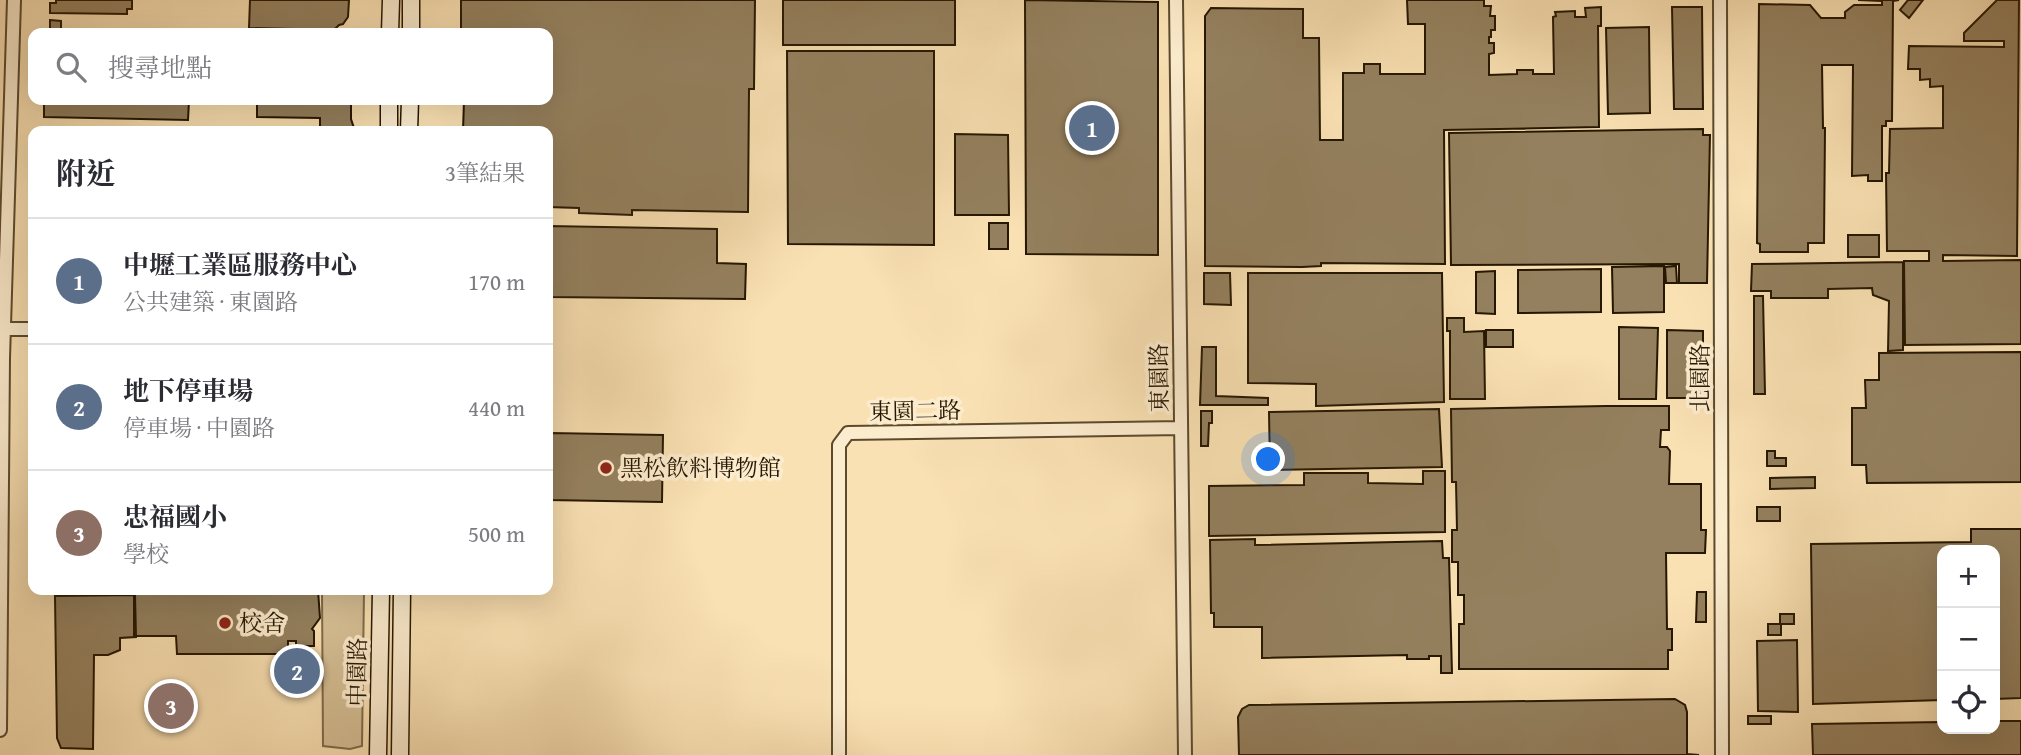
<!DOCTYPE html>
<html lang="zh-TW">
<meta charset="utf-8">
<style>
:root{--surface:#fff;--page:#f7f7f7;--text:#2b2b33;--muted:#7c7c81;--line:#e1e1e2;--accent:#b45309}
body{margin:0;font-family:"Gentium Book Plus","Noto Serif TC",serif;background:var(--page);color:var(--text)}
.controls{position:absolute;right:21px;bottom:21px;display:grid;overflow:hidden;border-radius:14px;box-shadow:0 7px 28px #0002}
.controls button{width:63px;height:63px;display:grid;place-items:center;padding:0;border:0;border-bottom:2px solid var(--line);background:var(--surface);color:var(--text);font:35px sans-serif}
.you{position:absolute;left:1269px;top:460px;width:24px;height:24px;margin:-18px;border:5px solid #fff;border-radius:50%;background:#1a73e8;box-shadow:0 0 0 10px #1a73e833}
.badge{display:grid;place-items:center;width:46px;height:46px;border-radius:50%;background:var(--accent);color:#fff;font-size:23px;font-weight:700}
.pin{position:absolute;translate:-50% -50%;border:4px solid #fff;box-shadow:0 2px 7px #0006}
.list{margin:0;padding:0;list-style:none}
h2{display:flex;justify-content:space-between;align-items:center;height:91px;margin:0;padding:0 28px;font-size:30px}
h2 small{font-size:23px;font-weight:400;color:var(--muted)}
.list li{display:grid;grid-template-columns:46px 1fr auto;gap:21px;align-items:center;box-sizing:border-box;height:126px;padding:0 28px;border-top:2px solid var(--line)}
.list b{display:block;font-size:26px;white-space:nowrap}
.list p{margin:0;font-size:23px;white-space:nowrap;color:var(--muted)}
.list em{font-size:23px;font-style:normal;color:var(--muted)}
.icon{flex:none;width:38px;height:38px;fill:none;stroke:currentColor;stroke-width:2;stroke-linecap:round;stroke-linejoin:round}
.map{position:relative;flex:none;width:2021px;height:755px;overflow:hidden}
.search{position:absolute;background:var(--surface);box-shadow:0 7px 28px #0002;left:28px;top:28px;width:525px;height:77px;display:flex;align-items:center;gap:18px;box-sizing:border-box;padding:0 24px;border-radius:14px;color:var(--muted);font-size:26px}
.panel{position:absolute;background:var(--surface);box-shadow:0 7px 28px #0002;left:28px;top:126px;width:525px;height:469px;border-radius:14px}
.map>svg:first-child{display:block}
.green{fill:#d6bf95;stroke:#7e6b4b;stroke-width:2}
.building{fill:#94805e;stroke:#261701;stroke-width:2}
.lines{fill:none;stroke-linecap:round;stroke-linejoin:round}
.minor-casing{stroke:#5b4a2e;stroke-width:16}
.secondary-casing{stroke:#261701;stroke-width:19}
.minor{stroke:#fcecce;stroke-width:12}
.secondary{stroke:#fcecce;stroke-width:16}
.poi-dot{fill:#8f2418;stroke:#fcecce;stroke-width:2.5}
.labels{text-anchor:middle;stroke-width:7;stroke-linejoin:round;paint-order:stroke}
.street-label{font-size:23px;fill:#261701;stroke:#fcecce}
.poi-label{font-size:23px;fill:#261701;stroke:#fcecce;text-anchor:start}
</style>
<div class="map">
<svg width="2021" height="755" viewBox="0 0 2021 755">
<rect width="100%" height="100%" fill="#fae1b3"/>
<filter id="stains"><feTurbulence type="fractalNoise" baseFrequency=".00286" numOctaves="4"/><feColorMatrix values="0 0 0 0 .2 0 0 0 0 .09 0 0 0 0 .02 0 0 0 .5 -.17"/></filter>
<radialGradient id="worn" r=".72"><stop offset=".6" stop-color="#630" stop-opacity="0"/><stop offset="1" stop-color="#630" stop-opacity=".3"/></radialGradient>
<path class="green" d="M322 590H364L362 746 350 749 323 746Z"/>
<path class="building" d="M56 0H132V9H127V14L50 13V3H56Z
M250 0H349L348 17 343 24 339 25 334 30 249 28Z
M461 0H755L754 89H749L748 212 632 210V215L579 213V208L548 207V131H463L464 100H548V33H461Z
M783 0H955V45H783Z
M1025 0 1158 2V255L1026 254Z
M1407 0H1484V6H1491L1490 16H1495V30H1491V37H1489V43H1494V53L1489 54V75L1517 74V70H1533V74H1554L1553 17 1556 16 1555 12 1575 11V17H1586L1585 8 1601 7V26H1598L1599 127 1444 130 1445 264 1321 263V266L1302 267 1205 266V16L1211 8 1303 9V38H1319L1320 140H1343V73H1364V64H1380V74H1425V24H1408Z
M1858 0H1899L1893 1 1892 121H1886V126H1882V181H1868V175L1852 176 1853 65H1822L1823 128H1825L1824 243H1808V252H1760V244L1757 243 1759 4 1810 5 1821 18H1845V12L1854 5H1882V1Z
M1908 0H1923L1909 18 1900 10Z
M1997 0H2019L2017 256 1943 255V261L2021 260V344L1905 345 1904 261H1929V251H1887L1886 173H1889L1890 129 1943 128V86L1930 87V79L1920 80V69H1908L1909 46 2004 47V41H1964V33Z
M1672 7H1702L1703 109H1674Z
M50 20 61 21V33H50Z
M1649 27 1650 113 1608 114 1606 28Z
M787 51H934V245L788 244Z
M44 100H195L189 101 188 120 44 117Z
M257 100H351V119L355 131H320V118L257 117Z
M54 127 115 129V131H54Z
M130 127 208 129V131H130Z
M1703 129V135H1710L1707 283H1679V264L1451 265 1449 133Z
M955 134 1008 135 1009 215H955Z
M989 223H1008V249H989Z
M548 226 717 229V263L746 264 745 299 548 297Z
M1848 235H1879V257H1848Z
M1903 262V350L1888 351 1889 301 1873 295 1872 288 1828 289V298H1771V291H1751L1752 264Z
M1664 266V312L1613 313 1612 267Z
M1676 266 1677 283H1666L1665 267Z
M1601 269V312L1518 313V270Z
M1495 271V314L1476 313V272Z
M1204 273H1230L1231 305 1204 304Z
M1248 273H1442L1444 402 1316 406V384L1248 383Z
M1754 296H1763L1765 394H1754Z
M1447 318H1464V332L1484 331 1485 399H1450V331H1447Z
M1619 327 1658 328 1656 399H1619Z
M1486 330H1513V347H1486Z
M1667 330 1703 331V398H1667Z
M1202 347H1216V396L1268 398V405H1200Z
M2021 352V482L1867 483 1866 465H1852V408H1866L1865 380H1879V353Z
M1606 406H1669V430H1661L1660 447H1667L1670 451 1669 484H1701V530H1706L1705 553H1666L1667 629H1672V650H1668V669H1459V624H1464V595H1458V562H1452V530H1457L1456 482H1452L1451 409Z
M1439 409 1442 467 1270 470 1269 412Z
M1201 411H1212V423H1209L1208 446H1201Z
M550 433 663 435 662 502 549 500Z
M1767 451H1775V458H1786V466H1767Z
M1423 471H1445V532L1209 536V486L1304 485V473H1368V483L1423 484Z
M1815 477V488L1770 489V478Z
M1757 507H1780V521H1757Z
M1971 529H2021V698L1995 699V550H1942V700L1813 704 1811 544 1971 542Z
M1255 539V545L1442 541 1443 558H1449L1452 673H1441V656H1429V659H1407V655L1262 658V627H1214V613H1211L1210 540Z
M134 590H318L320 618 312 629 314 631V646H296V641H288V654H177L176 636H134Z
M1697 592H1706V622H1696Z
M135 595 136 637 120 638V650L108 655H94L93 749 61 748 57 738 55 596Z
M1780 614H1794V624H1780Z
M1768 624H1781V635H1768Z
M1797 640 1798 712 1758 711 1757 641Z
M1675 699 1685 705 1687 712V754L1699 755H1239L1238 717 1242 709 1249 705Z
M1748 716H1771V724H1748Z
M1995 721H2021V755H1813L1812 724 1942 722V729H1995Z"/>
<g class="lines">
<g class="minor-casing">
<path id="minor" d="M1176 0 1185 755
M1720 0 1722 755
M3 329H33
M0 730 3 358 14 0
M839 755V445L848 433 1181 428"/>
</g>
<g class="secondary-casing">
<path id="secondary" d="M390 33 391 0
M411 33V0
M389 131V100
M409 131 410 100
M378 755 381 590
M400 755 402 590"/>
</g>
<use href="#minor" class="minor"/>
<use href="#secondary" class="secondary"/>
</g>
<g class="poi-dot">
<circle cx="606" cy="468" r="7"/>
<circle cx="225" cy="623" r="7"/>
</g>
<g class="labels">
<g class="street-label">
<text transform="translate(1159 378) rotate(-91)" y="8">東園路</text>
<text transform="translate(1700 378) rotate(-90)" y="8">北園路</text>
<text transform="translate(915 411) rotate(-1)" y="8">東園二路</text>
<text transform="translate(357 672) rotate(-89)" y="8">中園路</text>
</g>
<g class="poi-label">
<text x="620" y="476">黑松飲料博物館</text>
<text x="239" y="631">校舍</text>
</g>
</g>
<rect width="100%" height="100%" filter="url(#stains)"/>
<rect width="100%" height="100%" fill="url(#worn)"/>
</svg>
<div class="controls">
<button>+</button>
<button>−</button>
<button><svg class="icon" aria-label="locate" viewBox="0 0 24 24"><circle cx="12" cy="12" r="6"/><path d="M12 2v4M12 18v4M2 12h4M18 12h4"/></svg></button>
</div>
<div class="you"></div>
<div class="pin badge" style="left:1092px;top:128px;background:#5c6f8a">1</div>
<div class="pin badge" style="left:297px;top:671px;background:#5c6f8a">2</div>
<div class="pin badge" style="left:171px;top:706px;background:#8d6e63">3</div>
<div class="search"><svg class="icon" aria-label="search" viewBox="0 0 24 24"><circle cx="10" cy="10" r="6"/><path d="M15 15l6 6"/></svg>搜尋地點</div>
<section class="panel">
<h2>附近<small>3筆結果</small></h2>
<ul class="list">
<li><span class="badge" style="background:#5c6f8a">1</span><div><b>中壢工業區服務中心</b><p>公共建築 · 東園路</p></div><em>170 m</em></li>
<li><span class="badge" style="background:#5c6f8a">2</span><div><b>地下停車場</b><p>停車場 · 中園路</p></div><em>440 m</em></li>
<li><span class="badge" style="background:#8d6e63">3</span><div><b>忠福國小</b><p>學校</p></div><em>500 m</em></li>
</ul>
</section>
</div>
